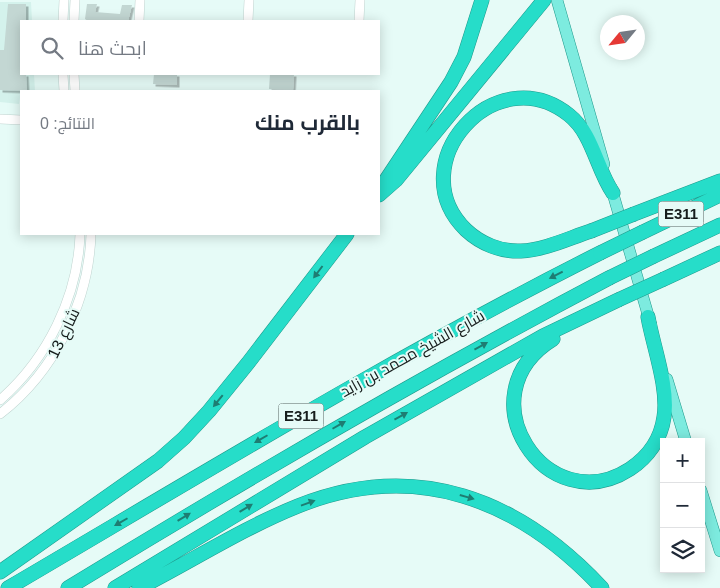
<!DOCTYPE html>
<html lang="ar">
<meta charset="utf-8">
<style>
:root{--surface:#fff;--page:#f2f2f3;--text:#1f2937;--muted:#747a83;--line:#e0e1e3}
body{margin:0;font-family:Arial,Cairo,sans-serif;background:var(--page);color:var(--text);direction:rtl}
.controls{position:absolute;right:15px;bottom:15px;display:grid;overflow:hidden;border-radius:0px;box-shadow:0 2px 12px #0003}
.controls button{width:45px;height:45px;display:grid;place-items:center;padding:0;border:0;border-bottom:1px solid var(--line);background:var(--surface);color:var(--text);font:25px sans-serif}
.compass{position:absolute;left:600px;top:15px;width:45px;height:45px;border-radius:50%;background:var(--surface);box-shadow:0 2px 12px #0003;rotate:241deg}
.list{margin:0;padding:0;list-style:none}
h2{display:flex;justify-content:space-between;align-items:center;height:65px;margin:0;padding:0 20px;font-size:21px}
h2 small{font-size:16px;font-weight:400;color:var(--muted)}
.icon{flex:none;width:28px;height:28px;fill:none;stroke:currentColor;stroke-width:2;stroke-linecap:round;stroke-linejoin:round}
.map{position:relative;flex:none;width:720px;height:588px;overflow:hidden;direction:ltr}
.search{position:absolute;background:var(--surface);box-shadow:0 2px 12px #0003;left:20px;top:20px;width:360px;height:55px;display:flex;align-items:center;gap:12px;box-sizing:border-box;padding:0 18px;border-radius:0px;color:var(--muted);font-size:19px}
.panel{position:absolute;background:var(--surface);box-shadow:0 2px 12px #0003;left:20px;top:90px;width:360px;height:145px;border-radius:0px;direction:rtl}
.map>svg:first-child{display:block}
.built{fill:#d4f2ec}
.building{fill:#c3d7d3;filter:url(#shadow)}
.lines{fill:none;stroke-linecap:round;stroke-linejoin:round}
.minor-casing{stroke:#bfd3cf;stroke-width:10}
.major-casing{stroke:#209a8c;stroke-width:12}
.highway-casing{stroke:#209a8c;stroke-width:15}
.minor{stroke:#fff;stroke-width:9}
.major{stroke:#7debdf;stroke-width:11}
.highway{stroke:#26ddc9;stroke-width:14}
.highway-bridge-casing{stroke:#209a8c;stroke-width:15;stroke-linecap:butt}
.highway-bridge{stroke:#26ddc9;stroke-width:14}
.oneway{fill:#1e7d72}
.labels{text-anchor:middle;stroke-width:4;stroke-linejoin:round;paint-order:stroke}
.shield{fill:#e6fbf7;stroke:#54605e;stroke-width:1}
.shield-label{font-size:15px;font-weight:bold;fill:#161d1c}
.street-label{font-size:16px;fill:#161d1c;stroke:#e6fbf7}
</style>
<div class="map">
<svg width="720" height="588" viewBox="0 0 720 588">
<defs>
<filter id="shadow"><feDropShadow dx="2.5" dy="2.5" stdDeviation="0" flood-color="#0004"/></filter>
</defs>
<rect width="100%" height="100%" fill="#e6fbf7"/>
<path class="built" d="M0 2H31L32 21H21V74H34L35 91H21L19 104 0 102Z"/>
<path class="building" d="M8 4H26V21H21V74H26L27 91 0 90V50H4Z
M87 4H97L95 12 120 14 122 5H132L128 21H88L85 19Z
M154 74H177V85L153 84Z
M270 74H294L293 90 269 89Z"/>
<g class="lines">
<g class="minor-casing">
<path id="minor" d="M63 21 64 0
M74 21 75 0
M139 21 140 0
M248 21 249 0
M359 21 360 0
M63 74 64 91
M74 74 75 91
M0 119 21 120
M0 400C47 359 78 297 80 234
M0 414C54 372 89 303 91 234"/>
</g>
<g class="major-casing">
<path id="major" d="M557 0 604 164
M611 187 651 325
M667 379 686 442
M701 490 720 551"/>
</g>
<g class="highway-casing">
<path id="highway" d="M380 189 451 82 464 57 482 0
M379 195 396 180 544 0
M634 214 720 181
M591 231C569 238 545 250 521 251 501 252 481 244 466 230 399 165 495 56 569 115 593 134 596 168 613 193
M643 232 720 195
M654 256 720 225
M664 279 720 253
M553 339C462 395 547 523 630 469 648 457 661 439 664 417 669 388 653 346 648 317
M0 572 158 461 184 438 209 411 248 363 347 234
M8 588C204 473 397 355 600 253
M68 588C246 479 425 375 609 278
M115 588 365 437 543 336 618 300
M139 588C192 561 243 528 298 506 416 459 519 499 602 588"/>
</g>
<use href="#minor" class="minor"/>
<use href="#major" class="major"/>
<use href="#highway" class="highway"/>
<g class="highway-bridge-casing">
<path id="highway-bridge" d="M591 231 634 214
M600 253 643 232
M609 278 654 256
M618 300 664 279"/>
</g>
<use href="#highway-bridge" class="highway-bridge"/>
</g>
<defs><path id="oneway-solid" d="M-6-.8H1V-3.2L6.5 0L1 3.2V.8H-6Z" transform="scale(1.25)"/></defs>
<g class="oneway">
<use href="#oneway-solid" transform="translate(318 272) rotate(127)"/>
<use href="#oneway-solid" transform="translate(556 275) rotate(153)"/>
<use href="#oneway-solid" transform="translate(481 346) rotate(-29)"/>
<use href="#oneway-solid" transform="translate(218 401) rotate(129)"/>
<use href="#oneway-solid" transform="translate(401 416) rotate(-29)"/>
<use href="#oneway-solid" transform="translate(339 425) rotate(-30)"/>
<use href="#oneway-solid" transform="translate(261 439) rotate(150)"/>
<use href="#oneway-solid" transform="translate(467 497) rotate(16)"/>
<use href="#oneway-solid" transform="translate(308 503) rotate(-20)"/>
<use href="#oneway-solid" transform="translate(246 508) rotate(-31)"/>
<use href="#oneway-solid" transform="translate(184 517) rotate(-31)"/>
<use href="#oneway-solid" transform="translate(121 522) rotate(150)"/>
</g>
<g class="labels">
<g class="shield">
<rect x="658.5" y="201.5" width="45" height="25" rx="4"/>
<rect x="278.5" y="403.5" width="45" height="25" rx="4"/>
</g>
<g class="shield-label">
<text x="681" y="219">E311</text>
<text x="301" y="421">E311</text>
</g>
<g class="street-label">
<text transform="translate(63 333) rotate(-64)" y="6">شارع 13</text>
<text transform="translate(412 353) rotate(-29)" y="6">شارع الشيخ محمد بن زايد</text>
</g>
</g>
</svg>
<div class="controls">
<button>+</button>
<button>−</button>
<button><svg class="icon" aria-label="layers" viewBox="0 0 24 24"><path d="M12 4l9 5-9 5-9-5zM3 14l9 5 9-5"/></svg></button>
</div>
<svg class="compass" viewBox="-18 -18 36 36"><path d="M0-13l5 13h-10z" fill="#e53935"/><path d="M0 13l5-13h-10z" fill="#747a83"/></svg>
<div class="search"><svg class="icon" aria-label="search" viewBox="0 0 24 24"><circle cx="10" cy="10" r="6"/><path d="M15 15l6 6"/></svg>ابحث هنا</div>
<section class="panel">
<h2>بالقرب منك<small>النتائج: 0</small></h2>
<ul class="list">
</ul>
</section>
</div>
